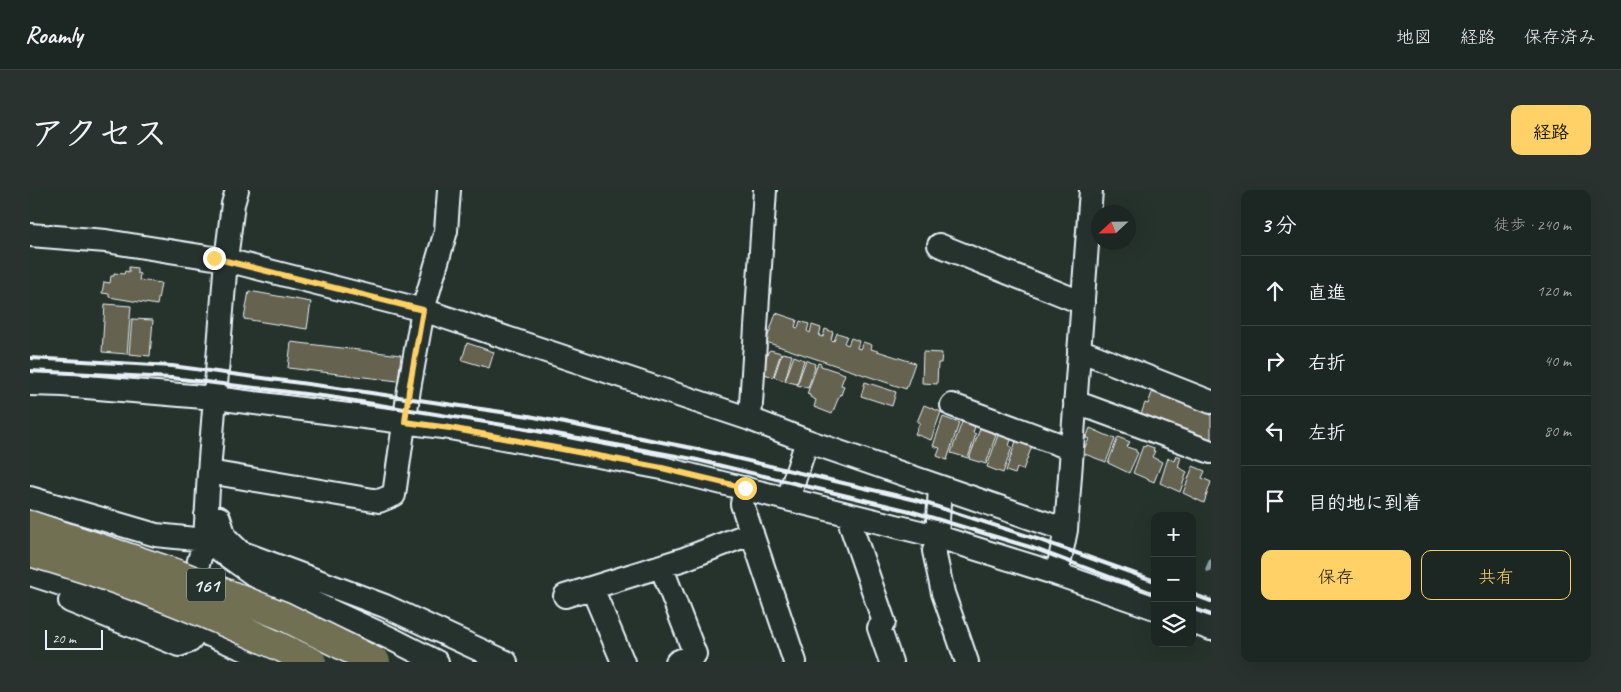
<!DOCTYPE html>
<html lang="ja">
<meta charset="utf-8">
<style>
:root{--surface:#1c2622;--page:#29322f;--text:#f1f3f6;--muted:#a0a5a5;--line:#3a4340;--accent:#ffd166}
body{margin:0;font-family:Caveat,"Klee One",sans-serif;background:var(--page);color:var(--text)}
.controls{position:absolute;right:15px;bottom:15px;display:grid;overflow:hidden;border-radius:10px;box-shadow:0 5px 20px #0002}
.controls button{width:45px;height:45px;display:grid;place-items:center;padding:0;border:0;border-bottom:1px solid var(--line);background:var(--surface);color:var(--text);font:25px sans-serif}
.compass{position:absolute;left:1061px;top:15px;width:45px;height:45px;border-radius:50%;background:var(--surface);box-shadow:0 5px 20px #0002;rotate:248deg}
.scale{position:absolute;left:15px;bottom:12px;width:58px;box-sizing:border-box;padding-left:5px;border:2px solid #e8f1f8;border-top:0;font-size:14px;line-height:18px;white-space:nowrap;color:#e8f1f8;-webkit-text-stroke:4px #26332d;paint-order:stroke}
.stop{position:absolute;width:15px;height:15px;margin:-11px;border:4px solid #ffd166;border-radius:50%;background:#fff}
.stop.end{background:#ffd166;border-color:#fff;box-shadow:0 1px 5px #0008}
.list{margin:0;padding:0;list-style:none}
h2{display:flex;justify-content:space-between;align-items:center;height:65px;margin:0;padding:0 20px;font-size:21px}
h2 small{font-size:16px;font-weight:400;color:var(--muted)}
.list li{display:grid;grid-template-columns:32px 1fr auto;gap:15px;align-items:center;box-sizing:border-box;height:70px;padding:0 20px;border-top:1px solid var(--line)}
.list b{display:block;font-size:19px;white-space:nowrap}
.list em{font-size:16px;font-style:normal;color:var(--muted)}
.actions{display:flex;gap:10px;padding:15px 20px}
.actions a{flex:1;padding:11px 0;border:1px solid var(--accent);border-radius:10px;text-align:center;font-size:18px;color:var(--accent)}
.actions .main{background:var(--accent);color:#111}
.icon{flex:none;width:28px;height:28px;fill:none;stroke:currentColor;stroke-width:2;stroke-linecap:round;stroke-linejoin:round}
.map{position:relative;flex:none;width:1181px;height:472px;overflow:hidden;border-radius:10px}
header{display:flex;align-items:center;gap:30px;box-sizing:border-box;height:70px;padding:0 25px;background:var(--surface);border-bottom:1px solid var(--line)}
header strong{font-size:24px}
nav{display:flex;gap:28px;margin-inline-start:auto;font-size:18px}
.intro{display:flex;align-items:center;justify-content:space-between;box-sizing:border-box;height:120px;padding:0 30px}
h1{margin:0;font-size:35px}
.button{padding:12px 22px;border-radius:10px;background:var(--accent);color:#111;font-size:18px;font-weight:700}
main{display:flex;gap:30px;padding:0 30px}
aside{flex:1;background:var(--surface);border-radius:10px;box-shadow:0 5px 20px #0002}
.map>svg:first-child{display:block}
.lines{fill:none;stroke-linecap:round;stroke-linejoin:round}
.stream{stroke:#899fa6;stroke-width:5.5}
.building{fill:#65644f;stroke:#e8f1f8}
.minor-casing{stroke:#e8f1f8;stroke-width:26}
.minor{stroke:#26332d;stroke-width:22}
.rail{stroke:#e8f1f8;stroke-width:4}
.highway-bridge-casing{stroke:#e8f1f8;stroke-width:31;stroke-linecap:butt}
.highway-bridge{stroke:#716f52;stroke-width:28}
.route{stroke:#ffd166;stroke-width:6}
.labels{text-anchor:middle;stroke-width:5;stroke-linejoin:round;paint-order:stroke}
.shield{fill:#26332d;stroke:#aeb8bb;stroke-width:1}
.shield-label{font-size:19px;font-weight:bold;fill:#e8f1f8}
</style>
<header>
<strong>Roamly</strong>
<nav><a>地図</a><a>経路</a><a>保存済み</a></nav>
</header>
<div class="intro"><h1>アクセス</h1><a class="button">経路</a></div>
<main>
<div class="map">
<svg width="1181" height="472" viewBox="0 0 1181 472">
<rect width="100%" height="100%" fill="#26332d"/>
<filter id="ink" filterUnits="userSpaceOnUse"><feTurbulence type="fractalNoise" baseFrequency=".02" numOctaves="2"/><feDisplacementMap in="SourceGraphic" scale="10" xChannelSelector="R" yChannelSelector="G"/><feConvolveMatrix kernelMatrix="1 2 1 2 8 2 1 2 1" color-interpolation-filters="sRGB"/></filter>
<g filter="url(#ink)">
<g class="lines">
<path class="stream" d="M1178 379 1181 372"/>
</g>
<path class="building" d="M99 77 107 78V83L110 84 109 90 131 93 127 115 79 107V104L72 103 74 92 80 93 81 86H84V83L94 84 95 81 99 82Z
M219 101 281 112 277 139 214 129Z
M75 114 101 116 97 164 72 162Z
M746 123 767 130 765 137 768 138 770 131 779 134 777 141 780 143 782 135 791 138 789 146 793 147 795 139 803 142 801 150 804 151 807 143 817 146 814 153 818 155 821 148 829 151 827 158 830 159 833 152 842 155 841 159 885 173 876 199 736 152Z
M102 129 123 130 120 166 99 164Z
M261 152 371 165 368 191 258 178Z
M437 153 464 162 459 178 432 170Z
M740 160 751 163 743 187 732 183 738 162Z
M893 162 912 163 911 173H908L907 194 892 193Z
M752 163 762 165 755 191 744 187Z
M764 166 774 170 767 194 755 191Z
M776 170 785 174 784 177H785L778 198 767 195Z
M788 173 791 174V176L815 184 811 195 814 196 811 205 810 204 802 224 784 217 786 210 780 207V205L777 204Z
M835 192 866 202 862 216 831 206Z
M1124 197 1181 221V257L1110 227 1115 213 1118 214Z
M894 215 911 222 901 250 885 244 890 232H887Z
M913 227 929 233 917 270 907 266 910 258 903 256Z
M932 232 945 236 943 243 946 244 938 268 921 263Z
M951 236 967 242 956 274 939 269Z
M1060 238 1085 249 1076 272 1052 263 1059 249 1056 248Z
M969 242 982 246 979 256 982 257 973 283 957 277Z
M1088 247 1100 252 1097 257 1106 260V262L1108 263 1099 283 1078 273Z
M986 251 1002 256 993 280 987 278 985 284 976 281Z
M1116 255 1124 258 1123 261H1125L1122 267 1132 272 1124 292 1103 283 1113 256 1115 257Z
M1146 265 1151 267 1148 277 1157 282 1150 302 1130 293 1138 268 1144 271Z
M1163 276 1175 281 1172 288 1181 292 1174 313 1153 303Z"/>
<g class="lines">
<g class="minor-casing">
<path id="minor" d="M0 45 76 51 196 70 393 120 720 229 777 251 1036 340
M909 55 1053 113
M1049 160 1181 212
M0 194 33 195 185 208 420 238 632 278 902 345 1027 384 1125 418
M1045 212 1181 262
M922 215 1042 259
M720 229 735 0
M179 282 349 311 364 305 379 199 393 120 416 41 419 0
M715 298 712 314 765 472
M0 308 126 345 175 350 227 387 362 449 407 472
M758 309 777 251
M176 325 189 328 195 347 210 362 355 416 476 472
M824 326 821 336 854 432 849 438 861 472
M907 347 910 297
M904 361 913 403 937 472
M631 376 665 464 647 472
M0 384 151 433 245 472
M1027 384 1036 340 1061 0
M562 398 593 472
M535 406 654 369 722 343
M40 411 149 455 160 451 169 440
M1162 432 1181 439
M151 433 175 350 179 282 196 70 203 14 207 0"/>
</g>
<use href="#minor" class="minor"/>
<path class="rail" d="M0 168 142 176 300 197 499 226 667 259 886 310 1010 350 1125 391
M0 181 142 188 300 207 499 239 663 269 880 321 1003 358 1125 404
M1162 404 1181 411
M1162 418 1181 425"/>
<g class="highway-bridge-casing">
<path id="highway-bridge" d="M0 335 145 383 253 426 346 472
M0 362C98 390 191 428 282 472"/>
</g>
<use href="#highway-bridge" class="highway-bridge"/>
</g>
</g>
<g class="lines" filter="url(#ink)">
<path class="route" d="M184 68 393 120 379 200 375 232 420 238 632 278 715 298"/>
</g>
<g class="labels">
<rect class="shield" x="157" y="378.5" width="38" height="33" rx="4"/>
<g class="shield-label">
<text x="176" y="402">161</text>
</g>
</g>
</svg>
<div class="controls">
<button>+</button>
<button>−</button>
<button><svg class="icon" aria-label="layers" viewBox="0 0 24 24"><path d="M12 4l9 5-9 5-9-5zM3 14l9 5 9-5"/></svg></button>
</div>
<svg class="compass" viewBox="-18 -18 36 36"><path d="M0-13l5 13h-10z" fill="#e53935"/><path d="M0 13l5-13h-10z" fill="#a0a5a5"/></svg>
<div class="scale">20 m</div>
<div class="stop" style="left:715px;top:298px"></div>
<div class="stop end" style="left:184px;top:68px"></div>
</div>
<aside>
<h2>3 分<small>徒歩 · 240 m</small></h2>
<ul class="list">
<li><svg class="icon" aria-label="ahead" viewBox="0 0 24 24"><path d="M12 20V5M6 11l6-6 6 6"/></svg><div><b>直進</b></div><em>120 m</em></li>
<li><svg class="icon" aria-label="right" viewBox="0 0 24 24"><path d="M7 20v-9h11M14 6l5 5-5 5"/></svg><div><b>右折</b></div><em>40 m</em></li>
<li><svg class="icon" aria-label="left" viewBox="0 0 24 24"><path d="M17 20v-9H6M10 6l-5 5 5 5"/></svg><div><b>左折</b></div><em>80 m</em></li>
<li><svg class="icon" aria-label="arrive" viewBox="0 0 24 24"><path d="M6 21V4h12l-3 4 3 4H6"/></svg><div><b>目的地に到着</b></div></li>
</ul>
<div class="actions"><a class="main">保存</a><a>共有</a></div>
</aside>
</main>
